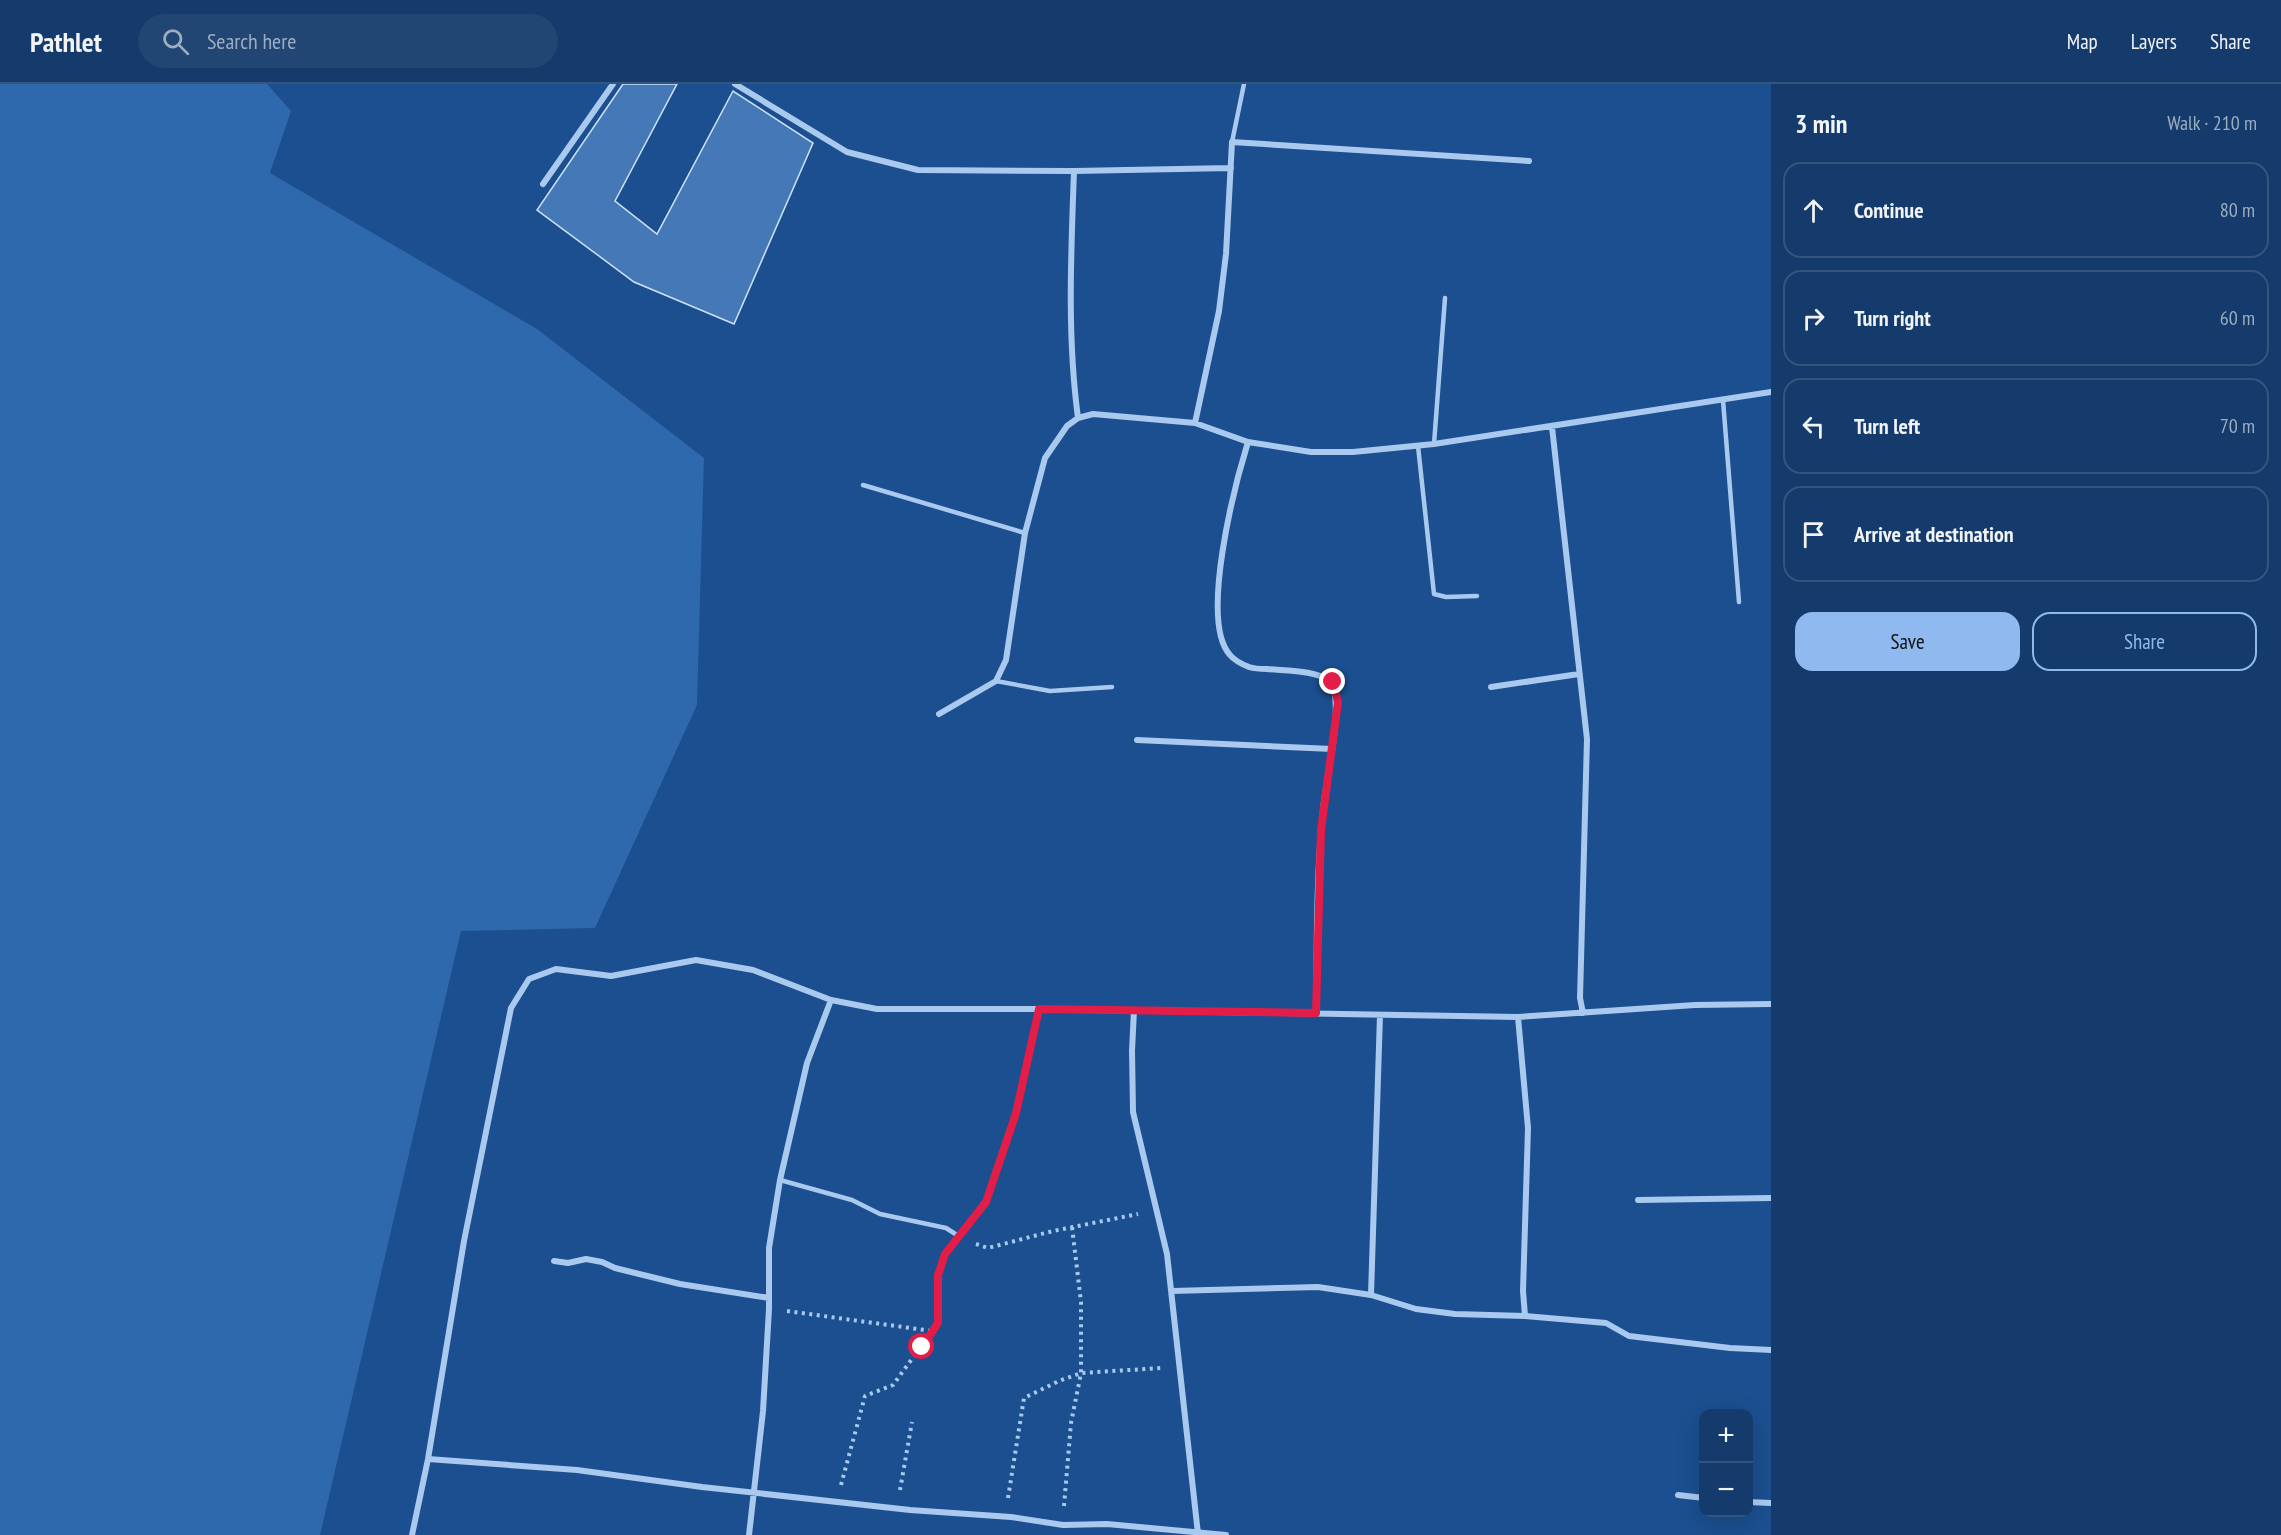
<!DOCTYPE html>
<meta charset="utf-8">
<style>
:root{--surface:#143b6b;--page:#214673;--text:#f1f3f6;--muted:#9dadc1;--line:#33557e;--accent:#90b9f0}
body{margin:0;font-family:"PT Sans Narrow",sans-serif;background:var(--page);color:var(--text)}
.controls{position:absolute;right:18px;bottom:18px;display:grid;overflow:hidden;border-radius:12px;box-shadow:0 6px 24px #0002}
.controls button{width:54px;height:54px;display:grid;place-items:center;padding:0;border:0;border-bottom:2px solid var(--line);background:var(--surface);color:var(--text);font:30px sans-serif}
.stop{position:absolute;width:18px;height:18px;margin:-14px;border:4px solid #e11d48;border-radius:50%;background:#fff}
.stop.end{background:#e11d48;border-color:#fff;box-shadow:0 2px 6px #0008}
.list{margin:0;padding:0;list-style:none}
h2{display:flex;justify-content:space-between;align-items:center;height:78px;margin:0;padding:0 24px;font-size:26px}
h2 small{font-size:20px;font-weight:400;color:var(--muted)}
.list li{display:grid;grid-template-columns:39px 1fr auto;gap:18px;align-items:center;box-sizing:border-box;height:96px;margin:0 12px 12px;padding:0 12px;border:2px solid var(--line);border-radius:18px}
.list b{display:block;font-size:22px;white-space:nowrap}
.list em{font-size:20px;font-style:normal;color:var(--muted)}
.actions{display:flex;gap:12px;padding:18px 24px}
.actions a{flex:1;padding:14px 0;border:2px solid var(--accent);border-radius:18px;text-align:center;font-size:21px;color:var(--accent)}
.actions .main{background:var(--accent);color:#111}
.icon{flex:none;width:33px;height:33px;fill:none;stroke:currentColor;stroke-width:2;stroke-linecap:round;stroke-linejoin:round}
.map{position:relative;flex:none;width:1771px;height:1451px;overflow:hidden}
header{display:flex;align-items:center;gap:36px;box-sizing:border-box;height:84px;padding:0 30px;background:var(--surface);border-bottom:2px solid var(--line)}
header strong{font-size:28px}
nav{display:flex;gap:33px;margin-inline-start:auto;font-size:21px}
.search{width:420px;height:54px;background:var(--page);display:flex;align-items:center;gap:15px;box-sizing:border-box;padding:0 21px;border-radius:33px;color:var(--muted);font-size:22px}
main{display:flex}
aside{flex:1;background:var(--surface)}
.map>svg:first-child{display:block}
.green{fill:#2e69ad}
.building{fill:#4478b7;stroke:#cfe3fa;stroke-width:1.5}
.lines{fill:none;stroke-linecap:round;stroke-linejoin:round}
.path{stroke:#a9c9ee;stroke-width:4;stroke-dasharray:3 4.5;stroke-linecap:butt}
.lane{stroke:#a9c9ee;stroke-width:4.5}
.street{stroke:#a9c9ee;stroke-width:6}
.route{stroke:#e11d48;stroke-width:8}
</style>
<header>
<strong>Pathlet</strong>
<div class="search"><svg class="icon" aria-label="search" viewBox="0 0 24 24"><circle cx="10" cy="10" r="6"/><path d="M15 15l6 6"/></svg>Search here</div>
<nav><a>Map</a><a>Layers</a><a>Share</a></nav>
</header>
<main>
<div class="map">
<svg width="1771" height="1451" viewBox="0 0 1771 1451">
<rect width="100%" height="100%" fill="#1b4f8f"/>
<path class="green" d="M0 0H267L291 27 270 89 537 245 704 374 697 621 595 844 461 847 320 1451H0Z"/>
<path class="building" d="M623 0H677L615 117 657 150 733 7 813 59 734 240 634 198 537 126Z"/>
<g class="lines">
<path class="path" d="M970 1139 986 1118 1016 1029 1035 943
M976 1160 988 1164 1053 1147 1138 1130
M787 1227 932 1247
M841 1401 865 1312 893 1301 938 1239V1191L948 1166
M900 1406 912 1338
M1008 1414 1024 1314 1059 1297 1081 1289 1161 1284
M1064 1422 1071 1339 1081 1289V1218L1072 1143"/>
<path class="lane" d="M1232 58 1244 0
M1723 316 1739 518
M1434 360 1445 214
M1418 362 1434 510 1446 513 1477 512
M863 401 1025 449
M996 597 1050 607 1112 603
M780 1096 852 1116 880 1130 946 1144 960 1153"/>
<path class="street" d="M735 0 847 68 918 86 1074 87 1231 84
M1074 87C1071 170 1067 252 1078 334
M543 100 613 0
M1195 339 1219 227 1226 170 1232 58 1529 77
M1552 343 1587 655 1580 914 1583 929
M1248 358C1235 400 1199 537 1230 571 1234 576 1244 581 1249 583 1255 585 1262 585 1267 585 1290 587 1314 586 1333 598 1342 640 1327 684 1323 726 1316 793 1317 861 1316 929
M1491 603 1579 590
M939 630 996 597 1006 576 1025 449 1045 374 1067 342 1078 334 1093 330 1195 339 1248 358 1311 368H1353L1434 360 1771 308
M1137 656 1332 665
M1134 926 1132 967 1133 1028 1167 1170 1198 1450
M1518 933 1528 1044 1523 1207 1525 1232
M1638 1116 1771 1114
M554 1177 568 1179 586 1175 602 1178 615 1184 680 1200 769 1214
M1172 1207 1318 1203 1371 1211 1416 1225 1455 1230 1525 1232 1606 1239 1629 1252 1730 1264 1771 1266
M1371 1211 1380 931
M428 1375 577 1386 702 1403 910 1426 1011 1433 1063 1441 1107 1440 1226 1451
M1678 1411 1704 1414
M1748 1418 1771 1419
M412 1451 428 1375 464 1157 511 924 529 895 556 885 611 892 696 876 753 886 831 916 877 925H1039L1518 933 1695 921 1771 920
M749 1451 763 1327 769 1225V1164L780 1096 807 979 831 916"/>
</g>
<g class="lines">
<path class="route" d="M922 1263 938 1239V1191L945 1170 986 1118 1016 1029 1039 925 1316 929 1321 746 1338 618 1333 598"/>
</g>
</svg>
<div class="controls">
<button>+</button>
<button>−</button>
</div>
<div class="stop" style="left:922px;top:1263px"></div>
<div class="stop end" style="left:1333px;top:598px"></div>
</div>
<aside>
<h2>3 min<small>Walk · 210 m</small></h2>
<ul class="list">
<li><svg class="icon" aria-label="ahead" viewBox="0 0 24 24"><path d="M12 20V5M6 11l6-6 6 6"/></svg><div><b>Continue</b></div><em>80 m</em></li>
<li><svg class="icon" aria-label="right" viewBox="0 0 24 24"><path d="M7 20v-9h11M14 6l5 5-5 5"/></svg><div><b>Turn right</b></div><em>60 m</em></li>
<li><svg class="icon" aria-label="left" viewBox="0 0 24 24"><path d="M17 20v-9H6M10 6l-5 5 5 5"/></svg><div><b>Turn left</b></div><em>70 m</em></li>
<li><svg class="icon" aria-label="arrive" viewBox="0 0 24 24"><path d="M6 21V4h12l-3 4 3 4H6"/></svg><div><b>Arrive at destination</b></div></li>
</ul>
<div class="actions"><a class="main">Save</a><a>Share</a></div>
</aside>
</main>
